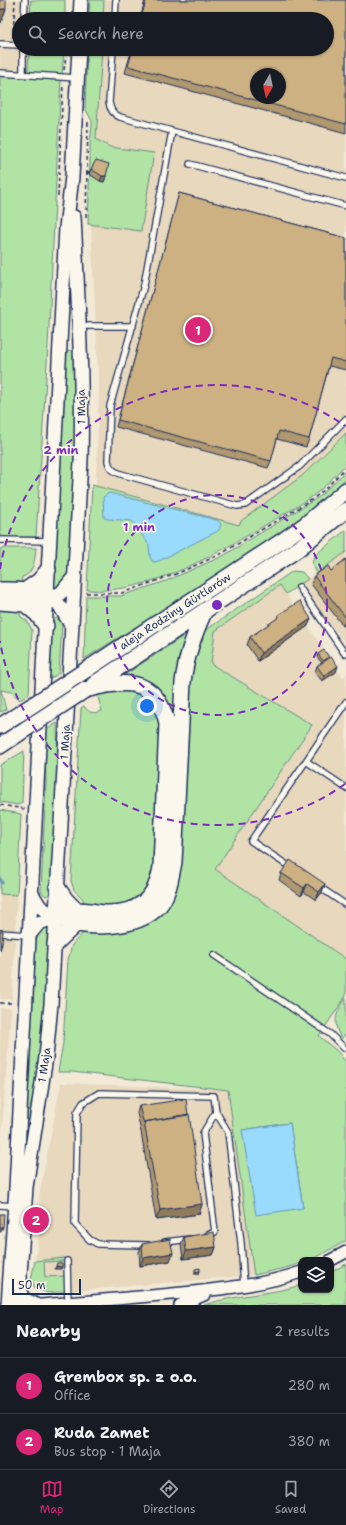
<!DOCTYPE html>
<meta charset="utf-8">
<style>
:root{--surface:#171b24;--page:#20242c;--text:#f1f3f6;--muted:#9ea1a6;--line:#363941;--accent:#db2777}
body{margin:0;font-family:"Shantell Sans",sans-serif;background:var(--page);color:var(--text)}
.controls{position:absolute;right:12px;bottom:12px;display:grid;overflow:hidden;border-radius:8px;box-shadow:0 1px 3px #0004}
.controls button{width:36px;height:36px;display:grid;place-items:center;padding:0;border:0;border-bottom:1px solid var(--line);background:var(--surface);color:var(--text);font:20px sans-serif}
.compass{position:absolute;left:250px;top:68px;width:36px;height:36px;border-radius:50%;background:var(--surface);box-shadow:0 1px 3px #0004;rotate:189deg}
.scale{position:absolute;left:12px;bottom:10px;width:69px;box-sizing:border-box;padding-left:4px;border:2px solid #1b2f5e;border-top:0;font-size:11px;line-height:14px;white-space:nowrap;color:#1b2f5e;-webkit-text-stroke:3px #fbf7ec;paint-order:stroke}
.you{position:absolute;left:147px;top:706px;width:14px;height:14px;margin:-10px;border:3px solid #fff;border-radius:50%;background:#1a73e8;box-shadow:0 0 0 6px #1a73e833}
.badge{display:grid;place-items:center;width:26px;height:26px;border-radius:50%;background:var(--accent);color:#fff;font-size:13px;font-weight:700}
.pin{position:absolute;translate:-50% -50%;border:2px solid #fff;box-shadow:0 1px 4px #0006}
.list{margin:0;padding:0;list-style:none}
h2{display:flex;justify-content:space-between;align-items:center;height:52px;margin:0;padding:0 16px;font-size:17px}
h2 small{font-size:13px;font-weight:400;color:var(--muted)}
.list li{display:grid;grid-template-columns:26px 1fr auto;gap:12px;align-items:center;box-sizing:border-box;height:56px;padding:0 16px;border-top:1px solid var(--line)}
.list b{display:block;font-size:15px;white-space:nowrap}
.list p{margin:0;font-size:13px;white-space:nowrap;color:var(--muted)}
.list em{font-size:13px;font-style:normal;color:var(--muted)}
.icon{flex:none;width:22px;height:22px;fill:none;stroke:currentColor;stroke-width:2;stroke-linecap:round;stroke-linejoin:round}
.map{position:relative;flex:none;width:346px;height:1305px;overflow:hidden}
.search{position:absolute;background:var(--surface);box-shadow:0 1px 3px #0004;left:12px;right:12px;top:12px;height:44px;display:flex;align-items:center;gap:10px;box-sizing:border-box;padding:0 14px;border-radius:22px;color:var(--muted);font-size:15px}
.sheet{height:164px;background:var(--surface)}
nav{display:flex;justify-content:space-around;align-items:center;box-sizing:border-box;height:56px;border-top:1px solid var(--line);background:var(--surface);font-size:11px;color:var(--muted)}
nav a{display:grid;justify-items:center;gap:2px}
nav .on{color:var(--accent)}
.map>svg:first-child{display:block}
.built{fill:#e7d8be;fill-rule:evenodd}
.green{fill:#b1e4a4;stroke:#668a81;fill-rule:evenodd}
.water{fill:#9adafc;stroke:#6796bd}
.lines{fill:none;stroke-linecap:round;stroke-linejoin:round}
.stream{stroke:#6796bd;stroke-width:3}
.service-casing{stroke:#1b2f5e;stroke-width:8}
.minor-casing{stroke:#1b2f5e;stroke-width:14}
.tertiary-casing{stroke:#1b2f5e;stroke-width:16}
.secondary-casing{stroke:#1b2f5e;stroke-width:18}
.path{stroke:#1b2f5e;stroke-width:1.5;stroke-dasharray:4 3;stroke-linecap:butt}
.service{stroke:#fbf7ec;stroke-width:5.5}
.minor{stroke:#fbf7ec;stroke-width:11}
.tertiary{stroke:#fbf7ec;stroke-width:13}
.secondary{stroke:#fbf7ec;stroke-width:15}
.secondary-bridge-casing{stroke:#1b2f5e;stroke-width:18;stroke-linecap:butt}
.secondary-bridge{stroke:#fbf7ec;stroke-width:15}
.wall{fill:#b09870;stroke:#1b2f5e}
.shaded-wall{fill:#907c5b;stroke:#1b2f5e}
.building{fill:#cdb182;stroke:#1b2f5e;fill-rule:evenodd}
.ring{fill:none;stroke:#7b2cbf;stroke-width:2;stroke-dasharray:7 5}
.labels{text-anchor:middle;stroke-width:3.5;stroke-linejoin:round;paint-order:stroke}
.street-label{font-size:11px;fill:#1b2f5e;stroke:#fbf7ec}
.centre{fill:#7b2cbf;stroke:#fbf7ec;stroke-width:2}
.ring-label{font-size:12px;text-anchor:middle;font-weight:bold;fill:#7b2cbf;stroke:#fbf7ec;stroke-width:3.5;stroke-linejoin:round;paint-order:stroke}
</style>
<div class="map">
<svg width="346" height="1305" viewBox="0 0 346 1305">
<rect width="100%" height="100%" fill="#f2e9d7"/>
<filter id="ink" filterUnits="userSpaceOnUse"><feTurbulence type="fractalNoise" baseFrequency=".025" numOctaves="2"/><feDisplacementMap in="SourceGraphic" scale="8" xChannelSelector="R" yChannelSelector="G"/><feConvolveMatrix kernelMatrix="1 2 1 2 8 2 1 2 1" color-interpolation-filters="sRGB"/></filter>
<g filter="url(#ink)">
<path class="built" d="M0 0H31L30 19H19V49H29L28 72 0 70Z
M104 0H346V433L303 475 241 521 239 525 96 486 99 391 91 224 141 231 154 153 110 147 96 139 102 49H327V19H103ZM256 74H280V98H256Z
M346 552V645L300 584Z
M280 585 343 678 346 674V959L215 869 312 726 211 663 215 630Z
M0 894 17 895 12 999H0Z
M0 1008H11L0 1153Z
M61 1083 228 1090 254 1275 72 1291 70 1258 35 1261 41 1221 39 1197Z
M65 1261V1276L45 1277 44 1262Z"/>
<path class="green" d="M31 0H65V19H30Z
M90 0H104L103 19H89Z
M29 49H64L62 75 28 72Z
M87 49H102L96 139 110 147 154 153 141 231 88 224 90 160V143L92 126V121L85 108Z
M0 76 61 80 48 346 36 537H0Z
M75 350 77 423 69 573 53 594 65 351Z
M346 433V464C337 473 328 484 318 492 305 503 287 512 272 521 220 552 149 595 87 590L92 485 239 525 241 521 303 475Z
M346 471V478L317 509 212 580 84 659 86 596H121L166 581 223 556 319 497Z
M346 530V552L317 573 312 564 314 556Z
M5 548H36C35 559 34 574 22 577L21 586 0 585V549Z
M293 571 302 572 308 579 286 594 280 585 215 631 211 664 312 725 215 869 346 959V996L319 1036 337 1051 346 1062V1241L318 1256 308 1260H301V1263L285 1268 254 1275 228 1090 72 1072H58L63 1043 68 960 72 945 79 937 85 932 114 933 128 930 164 909 176 891 186 710 197 643 206 630ZM289 1123H290L303 1208 242 1130Z
M0 607 20 608V616L27 621 32 630 29 694 20 700 11 692 1 690 6 710 0 712Z
M56 618 60 621 62 624 59 673 47 681 52 621Z
M188 633 163 890 149 903 172 722 123 676Z
M120 687 147 696 162 717 157 856 152 886 131 906 83 907V899L74 890 71 881 81 708 84 706C88 713 94 714 102 711L97 694Z
M57 723 58 774 52 893 46 896 41 892 46 784 45 731Z
M24 751 22 803 18 805 0 802V765Z
M0 810 21 814 17 895 0 894Z
M50 922 45 1021 29 1136H24L34 947C37 936 41 929 50 922Z
M346 998V1034L341 1039C332 1021 336 1013 346 998Z
M64 1258 65 1261 44 1262 45 1277 65 1276 66 1291 48 1293 35 1288 31 1280 35 1261Z
M346 1264V1305H204C236 1294 270 1295 301 1285V1290H331V1272Z"/>
<path class="water" d="M109 493 217 520 221 524 219 530 216 532 159 561 153 562 150 557 149 545 132 521 108 519 104 518 103 497Z
M290 1123 303 1208 256 1215 242 1130Z"/>
<g class="lines">
<path class="stream" d="M0 879 2 883"/>
<g class="service-casing">
<path id="service" d="M24 19 25 0
M115 19 116 0
M0 44 19 45
M113 49 109 102C110 110 113 114 120 117L346 178
M0 73 77 78
M23 74V49
M172 131 144 285 110 406 108 461C110 469 113 471 121 474L237 506 245 505 300 466 346 419
M190 164 346 206
M80 326H133
M0 540 50 541
M299 587 345 654 346 653
M346 702 306 761 346 788
M293 869 251 841 306 761
M318 886 346 905
M0 933 29 935
M214 955 330 1034 344 1048
M0 1205 14 1206
M208 1235 215 1232 203 1133 216 1112
M165 1242 190 1239
M148 1245 98 1244 90 1240 75 1224 77 1113 83 1103 99 1093 214 1096 216 1112 228 1132 241 1243 244 1286
M67 1261 68 1303"/>
</g>
<g class="minor-casing">
<path id="minor" d="M331 1260 346 1252
M20 1294 26 1299 38 1305
M41 1305C92 1301 143 1297 193 1292 229 1288 267 1284 301 1272
M180 1305 204 1295"/>
</g>
<g class="tertiary-casing">
<path id="tertiary" d="M80 19 81 0
M47 599 58 603 71 625
M47 599 61 593 74 577
M32 894 40 907 56 917
M29 935 39 923 56 917
M8 1305 16 1188 66 228 72 177 79 49
M21 1305 20 1274 26 1187 46 1057 51 1004 81 461C83 379 78 298 74 217"/>
</g>
<g class="secondary-casing">
<path id="secondary" d="M0 590C17 590 32 589 47 599
M26 590 39 581 48 570
M0 602 25 604 47 599
M25 604 37 614 46 626
M86 670 282 541 306 524 346 490
M94 684 298 549 346 510
M0 726 19 714
M0 746 18 734
M57 887 66 900 76 910
M56 917C63 919 70 923 77 924 103 928 139 927 159 906 169 894 171 877 174 862L183 682C186 656 194 634 205 610
M56 917C62 915 70 911 77 910 86 910 96 912 105 913 137 914 156 900 161 867L167 723C156 675 122 680 85 690
M55 944 76 924"/>
</g>
<path class="path" d="M13 38 15 0
M64 70 67 49
M87 174 92 168
M58 196 63 84
M86 217 88 121
M86 593H122L176 574 219 555 313 499 325 489 346 467
M0 805 25 809
M0 1003H14
M35 1232 36 1209"/>
<use href="#service" class="service"/>
<use href="#minor" class="minor"/>
<use href="#tertiary" class="tertiary"/>
<use href="#secondary" class="secondary"/>
<g class="secondary-bridge-casing">
<path id="secondary-bridge" d="M19 714 86 670
M18 734 85 690"/>
</g>
<use href="#secondary-bridge" class="secondary-bridge"/>
</g>
<path class="wall" d="M145 0H346V133L125 73 132 49H327V19H140Z
M91 169 106 176 104 182 100 181 89 174Z
M179 193 346 238V370L329 366 309 439 306 447 277 439 271 461 268 468 116 427 177 201Z
M346 559V624L343 626 311 584 314 576 331 571Z
M278 615 308 626 258 661 247 645 250 637 277 619Z
M318 654 329 658 336 672 322 681 315 672 317 666 322 663 317 657Z
M281 873 325 884 322 892 316 900 304 892 301 896 279 880Z
M139 1106 202 1204 199 1214 156 1220 141 1132 137 1113Z
M184 1237 216 1247 213 1255 183 1259 181 1244Z
M142 1244 170 1261 140 1266 139 1252Z"/>
<path class="shaded-wall" d="M0 9H6L1 23H0Z
M102 176H106L104 182 100 181Z
M346 618V624L343 626Z
M311 619 308 626 258 661 261 653Z
M338 666 336 672 322 681 324 676Z
M307 884 304 892 301 896 304 888Z
M325 884 322 892 316 900 319 892Z
M0 944H2L0 950Z
M202 1204 199 1214 156 1220 160 1210Z
M0 1227H3L1 1232H0Z
M216 1247 213 1255 183 1259 186 1251Z
M173 1253 170 1261 140 1266 143 1258Z
M56 1266 62 1267 61 1269H55Z
M200 1271 199 1274H194L195 1272Z"/>
<path class="building" d="M0 0H6V9H0Z
M146 0H346V124L128 66 133 49H327V19H141ZM256 74H280V98H256Z
M96 160 109 164 106 176H102L91 169Z
M179 193 346 238V362L331 358 309 439 279 431 271 461 118 420Z
M346 559V618L314 576 328 566 331 571Z
M300 601 311 619 261 653 250 637 279 617 278 615Z
M324 650 329 657 323 661 318 654Z
M331 657 338 666 324 676 317 666Z
M290 860 325 884 319 892 307 884 304 888 281 873Z
M0 931H3L2 944H0Z
M186 1099 188 1115 144 1122V1124L139 1106Z
M189 1114 202 1204 160 1210 144 1122Z
M0 1214H4L3 1227H0Z
M214 1232 216 1247 186 1251 184 1237Z
M170 1239 173 1253 143 1258 142 1244Z
M57 1263H62V1267L56 1266Z
M200 1268V1271L195 1272V1269Z"/>
</g>
<g class="ring">
<circle cx="217" cy="605" r="110"/>
<path d="M345 784A220 220 0 0 1 0 641M0 569A220 220 0 0 1 345 426"/>
</g>
<g class="labels">
<g class="street-label">
<text transform="translate(81 407) rotate(-91)" y="4">1 Maja</text>
<text transform="translate(175 611) rotate(-33)" y="4">aleja Rodziny Gürtlerów</text>
<text transform="translate(65 742) rotate(-87)" y="4">1 Maja</text>
<text transform="translate(44 1065) rotate(-82)" y="4">1 Maja</text>
</g>
</g>
<circle cx="217" cy="605" r="6" class="centre"/>
<g class="ring-label">
<text x="61" y="454">2 min</text>
<text x="139" y="531">1 min</text>
</g>
</svg>
<div class="controls">
<button><svg class="icon" aria-label="layers" viewBox="0 0 24 24"><path d="M12 4l9 5-9 5-9-5zM3 14l9 5 9-5"/></svg></button>
</div>
<svg class="compass" viewBox="-18 -18 36 36"><path d="M0-13l5 13h-10z" fill="#e53935"/><path d="M0 13l5-13h-10z" fill="#9ea1a6"/></svg>
<div class="scale">50 m</div>
<div class="you"></div>
<div class="pin badge" style="left:198px;top:330px">1</div>
<div class="pin badge" style="left:36px;top:1220px">2</div>
<div class="search"><svg class="icon" aria-label="search" viewBox="0 0 24 24"><circle cx="10" cy="10" r="6"/><path d="M15 15l6 6"/></svg>Search here</div>
</div>
<section class="sheet">
<h2>Nearby<small>2 results</small></h2>
<ul class="list">
<li><span class="badge">1</span><div><b>Grembox sp. z o.o.</b><p>Office</p></div><em>280 m</em></li>
<li><span class="badge">2</span><div><b>Ruda Zamet</b><p>Bus stop · 1 Maja</p></div><em>380 m</em></li>
</ul>
</section>
<nav>
<a class="on"><svg class="icon" aria-label="map" viewBox="0 0 24 24"><path d="M3 6l6-2 6 2 6-2v14l-6 2-6-2-6 2zM9 4v14M15 6v14"/></svg>Map</a>
<a><svg class="icon" aria-label="directions" viewBox="0 0 24 24"><path d="M12 3l9 9-9 9-9-9zM9 14v-3h6M13 9l2 2-2 2"/></svg>Directions</a>
<a><svg class="icon" aria-label="saved" viewBox="0 0 24 24"><path d="M7 4h10v16l-5-4-5 4z"/></svg>Saved</a>
</nav>
